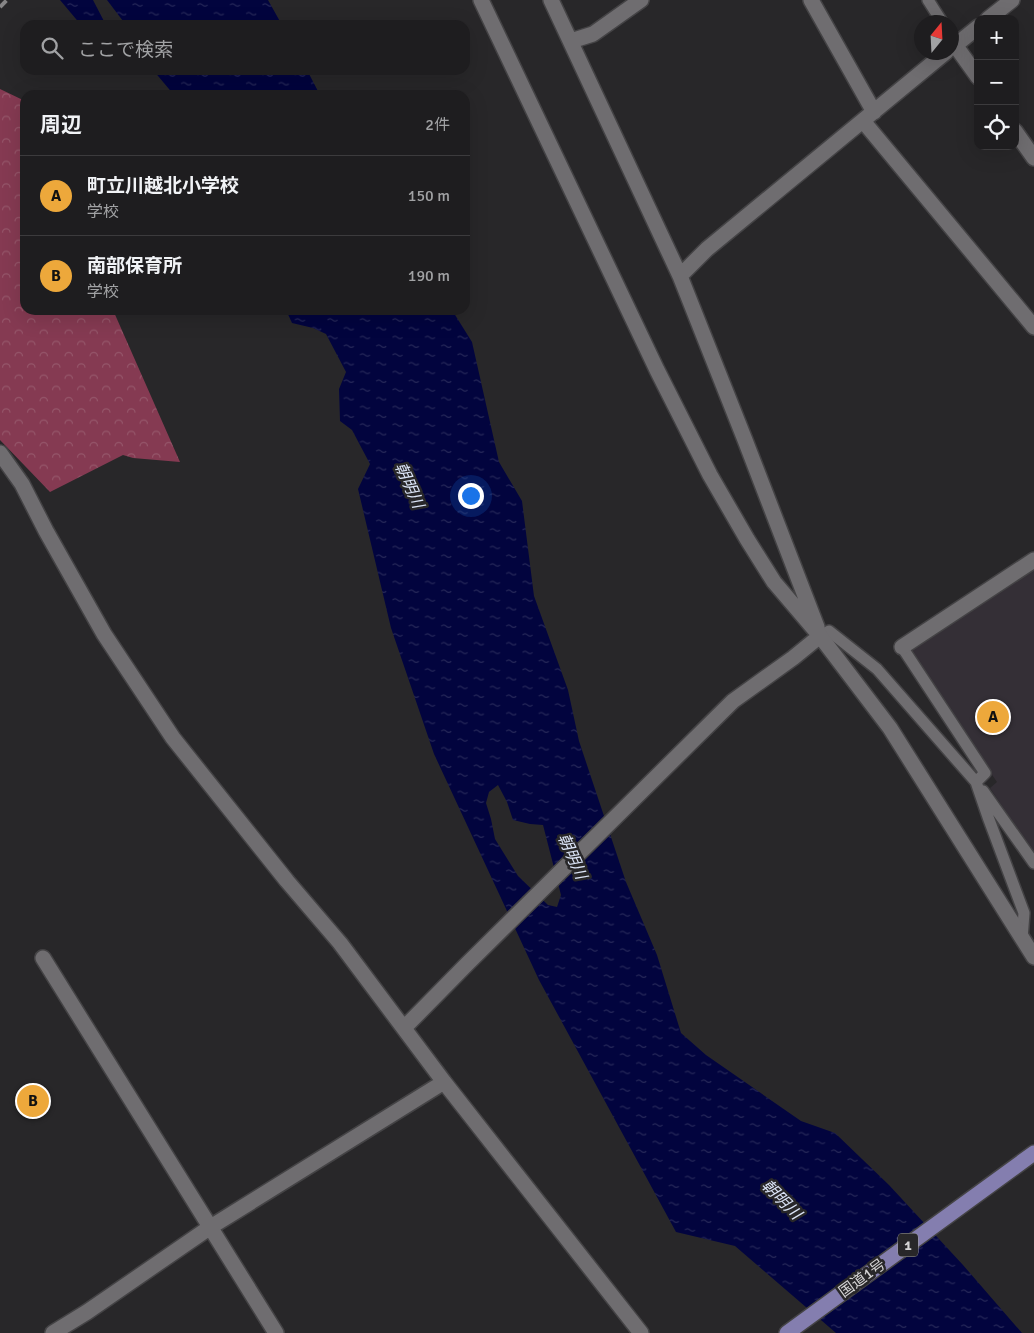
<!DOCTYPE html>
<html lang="ja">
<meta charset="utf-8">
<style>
:root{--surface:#1e1d1f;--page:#2b2a2c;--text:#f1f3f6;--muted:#a1a2a4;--line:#3c3b3d;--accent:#eda83b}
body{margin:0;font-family:Signika,"Noto Sans JP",sans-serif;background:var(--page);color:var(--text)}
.controls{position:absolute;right:15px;top:15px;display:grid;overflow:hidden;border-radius:10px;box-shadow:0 5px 20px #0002}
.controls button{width:45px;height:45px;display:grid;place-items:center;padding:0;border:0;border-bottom:1px solid var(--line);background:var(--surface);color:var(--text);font:25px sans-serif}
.compass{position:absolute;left:914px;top:15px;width:45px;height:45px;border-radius:50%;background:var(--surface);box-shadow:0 5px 20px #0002;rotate:18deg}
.you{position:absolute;left:470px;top:495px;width:18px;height:18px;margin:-12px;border:4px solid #fff;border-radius:50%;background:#1a73e8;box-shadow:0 0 0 8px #1a73e833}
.badge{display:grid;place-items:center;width:32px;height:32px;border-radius:50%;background:var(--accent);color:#111;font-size:16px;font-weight:700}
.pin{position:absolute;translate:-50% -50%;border:2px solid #fff;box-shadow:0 1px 5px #0006}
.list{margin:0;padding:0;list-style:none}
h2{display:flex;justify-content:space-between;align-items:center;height:65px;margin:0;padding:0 20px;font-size:21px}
h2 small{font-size:16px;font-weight:400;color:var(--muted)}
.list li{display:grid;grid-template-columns:32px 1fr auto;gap:15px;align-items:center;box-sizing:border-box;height:80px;padding:0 20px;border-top:1px solid var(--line)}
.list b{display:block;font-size:19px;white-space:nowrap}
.list p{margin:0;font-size:16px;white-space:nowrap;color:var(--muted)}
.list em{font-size:16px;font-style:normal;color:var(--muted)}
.icon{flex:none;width:28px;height:28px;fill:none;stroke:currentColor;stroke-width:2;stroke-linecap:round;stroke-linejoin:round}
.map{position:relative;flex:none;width:1034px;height:1333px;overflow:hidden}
.search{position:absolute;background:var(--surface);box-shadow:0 5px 20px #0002;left:20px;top:20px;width:450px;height:55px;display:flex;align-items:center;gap:12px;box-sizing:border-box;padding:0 18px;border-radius:15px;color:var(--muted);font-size:19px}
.panel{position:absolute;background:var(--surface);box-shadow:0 5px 20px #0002;left:20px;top:90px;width:450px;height:225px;border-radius:15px}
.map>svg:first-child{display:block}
.built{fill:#342f36}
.forest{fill:url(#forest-crowns)}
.water{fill:url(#water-ripples);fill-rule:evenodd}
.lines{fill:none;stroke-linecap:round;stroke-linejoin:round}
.service-casing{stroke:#444345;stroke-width:14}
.minor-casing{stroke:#444345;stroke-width:18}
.trunk-casing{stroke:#444345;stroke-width:18}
.service{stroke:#6f6d70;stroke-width:11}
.minor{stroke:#6f6d70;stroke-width:15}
.trunk{stroke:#847eaf;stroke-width:15}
.rail{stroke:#868586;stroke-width:4;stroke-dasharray:9 9;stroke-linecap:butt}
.labels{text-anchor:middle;stroke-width:5;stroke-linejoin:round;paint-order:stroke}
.shield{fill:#282729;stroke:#a1a0a1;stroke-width:1}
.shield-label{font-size:14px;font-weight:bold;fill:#d5d4d5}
.street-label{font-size:15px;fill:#d5d4d5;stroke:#282729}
.water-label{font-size:16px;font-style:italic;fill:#dbe4f7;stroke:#282729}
</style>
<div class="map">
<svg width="1034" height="1333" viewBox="0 0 1034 1333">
<defs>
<pattern id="forest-crowns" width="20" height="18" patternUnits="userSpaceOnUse" patternTransform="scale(1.25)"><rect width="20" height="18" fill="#853a52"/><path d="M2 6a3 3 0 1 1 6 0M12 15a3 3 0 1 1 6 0" fill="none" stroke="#95566a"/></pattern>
<pattern id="water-ripples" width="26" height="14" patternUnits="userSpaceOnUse" patternTransform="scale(1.25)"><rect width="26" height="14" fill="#02043e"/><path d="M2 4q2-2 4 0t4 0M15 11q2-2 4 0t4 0" fill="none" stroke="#262859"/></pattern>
</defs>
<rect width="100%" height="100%" fill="#282729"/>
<path class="built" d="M1034 569V854L990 788 997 782 908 653Z"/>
<path class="forest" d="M0 89 25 101V310H113L180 462 133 458 123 455 50 492 0 440Z"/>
<path class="water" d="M60 0H93L106 25H81Z
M107 0H268L282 25H126Z
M153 70H307L320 95H174Z
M286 310H452L472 342 499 462 522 501 534 596 568 690 579 741 626 882 657 955 681 1033 706 1055 801 1121 835 1133 889 1185 963 1265 1022 1333H836L735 1246 676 1232 539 980 434 754 391 628 358 489 370 464 352 430 340 421 339 389 346 372 326 334 313 328 292 323ZM498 785 507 802 513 820 530 824 543 825 561 895 557 907 548 905 518 876 495 839 491 819 486 803 489 792Z"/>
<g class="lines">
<g class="service-casing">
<path id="service" d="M928 0 942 22
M820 636 829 631 877 669 976 782 985 773 902 647
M976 782 988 817 1024 913 1022 939
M983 791 1034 863"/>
</g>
<g class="minor-casing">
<path id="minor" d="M481 0 657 370 710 475 747 539 774 582 820 636 890 728 1034 957
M551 0 680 276 745 440 817 627
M811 0 874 112
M988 19 1012 0
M571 41 593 34 641 0
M955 45 978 77
M952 48 978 27
M863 121 1034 327
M1015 131 1034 158
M680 276 707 249 946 52
M0 453 22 484 46 531 104 634 173 738 287 881 340 943 444 1082 641 1333
M902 647 1034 560
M43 958 276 1333
M404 1028 467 964 733 701 793 658 820 636
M53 1333 87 1312 209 1228 444 1082"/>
</g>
<g class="trunk-casing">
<path id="trunk" d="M787 1333 1034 1153"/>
</g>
<use href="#service" class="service"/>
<use href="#minor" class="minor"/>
<use href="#trunk" class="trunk"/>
<path class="rail" d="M0 7 7 0"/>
</g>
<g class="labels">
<rect class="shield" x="898" y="1233.5" width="20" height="23" rx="4"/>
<g class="shield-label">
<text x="908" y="1250">1</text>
</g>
<g class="street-label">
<text transform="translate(862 1278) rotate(-36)" y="5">国道1号</text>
</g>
<g class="water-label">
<text transform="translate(410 485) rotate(66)" y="6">朝明川</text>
<text transform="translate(573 856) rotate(66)" y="6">朝明川</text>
<text transform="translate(782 1199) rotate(45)" y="6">朝明川</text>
</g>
</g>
</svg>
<div class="controls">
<button>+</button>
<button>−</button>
<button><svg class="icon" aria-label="locate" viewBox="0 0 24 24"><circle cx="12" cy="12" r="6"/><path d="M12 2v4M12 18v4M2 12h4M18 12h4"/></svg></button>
</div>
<svg class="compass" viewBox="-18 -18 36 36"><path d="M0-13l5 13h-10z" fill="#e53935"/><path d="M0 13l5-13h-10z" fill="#a1a2a4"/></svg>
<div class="you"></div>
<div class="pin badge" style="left:993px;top:717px">A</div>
<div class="pin badge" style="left:33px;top:1101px">B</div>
<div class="search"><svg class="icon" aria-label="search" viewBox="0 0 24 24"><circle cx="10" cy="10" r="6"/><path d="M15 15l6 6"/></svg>ここで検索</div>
<section class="panel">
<h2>周辺<small>2件</small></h2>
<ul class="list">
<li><span class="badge">A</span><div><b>町立川越北小学校</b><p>学校</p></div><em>150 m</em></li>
<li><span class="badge">B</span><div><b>南部保育所</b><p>学校</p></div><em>190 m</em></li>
</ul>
</section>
</div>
